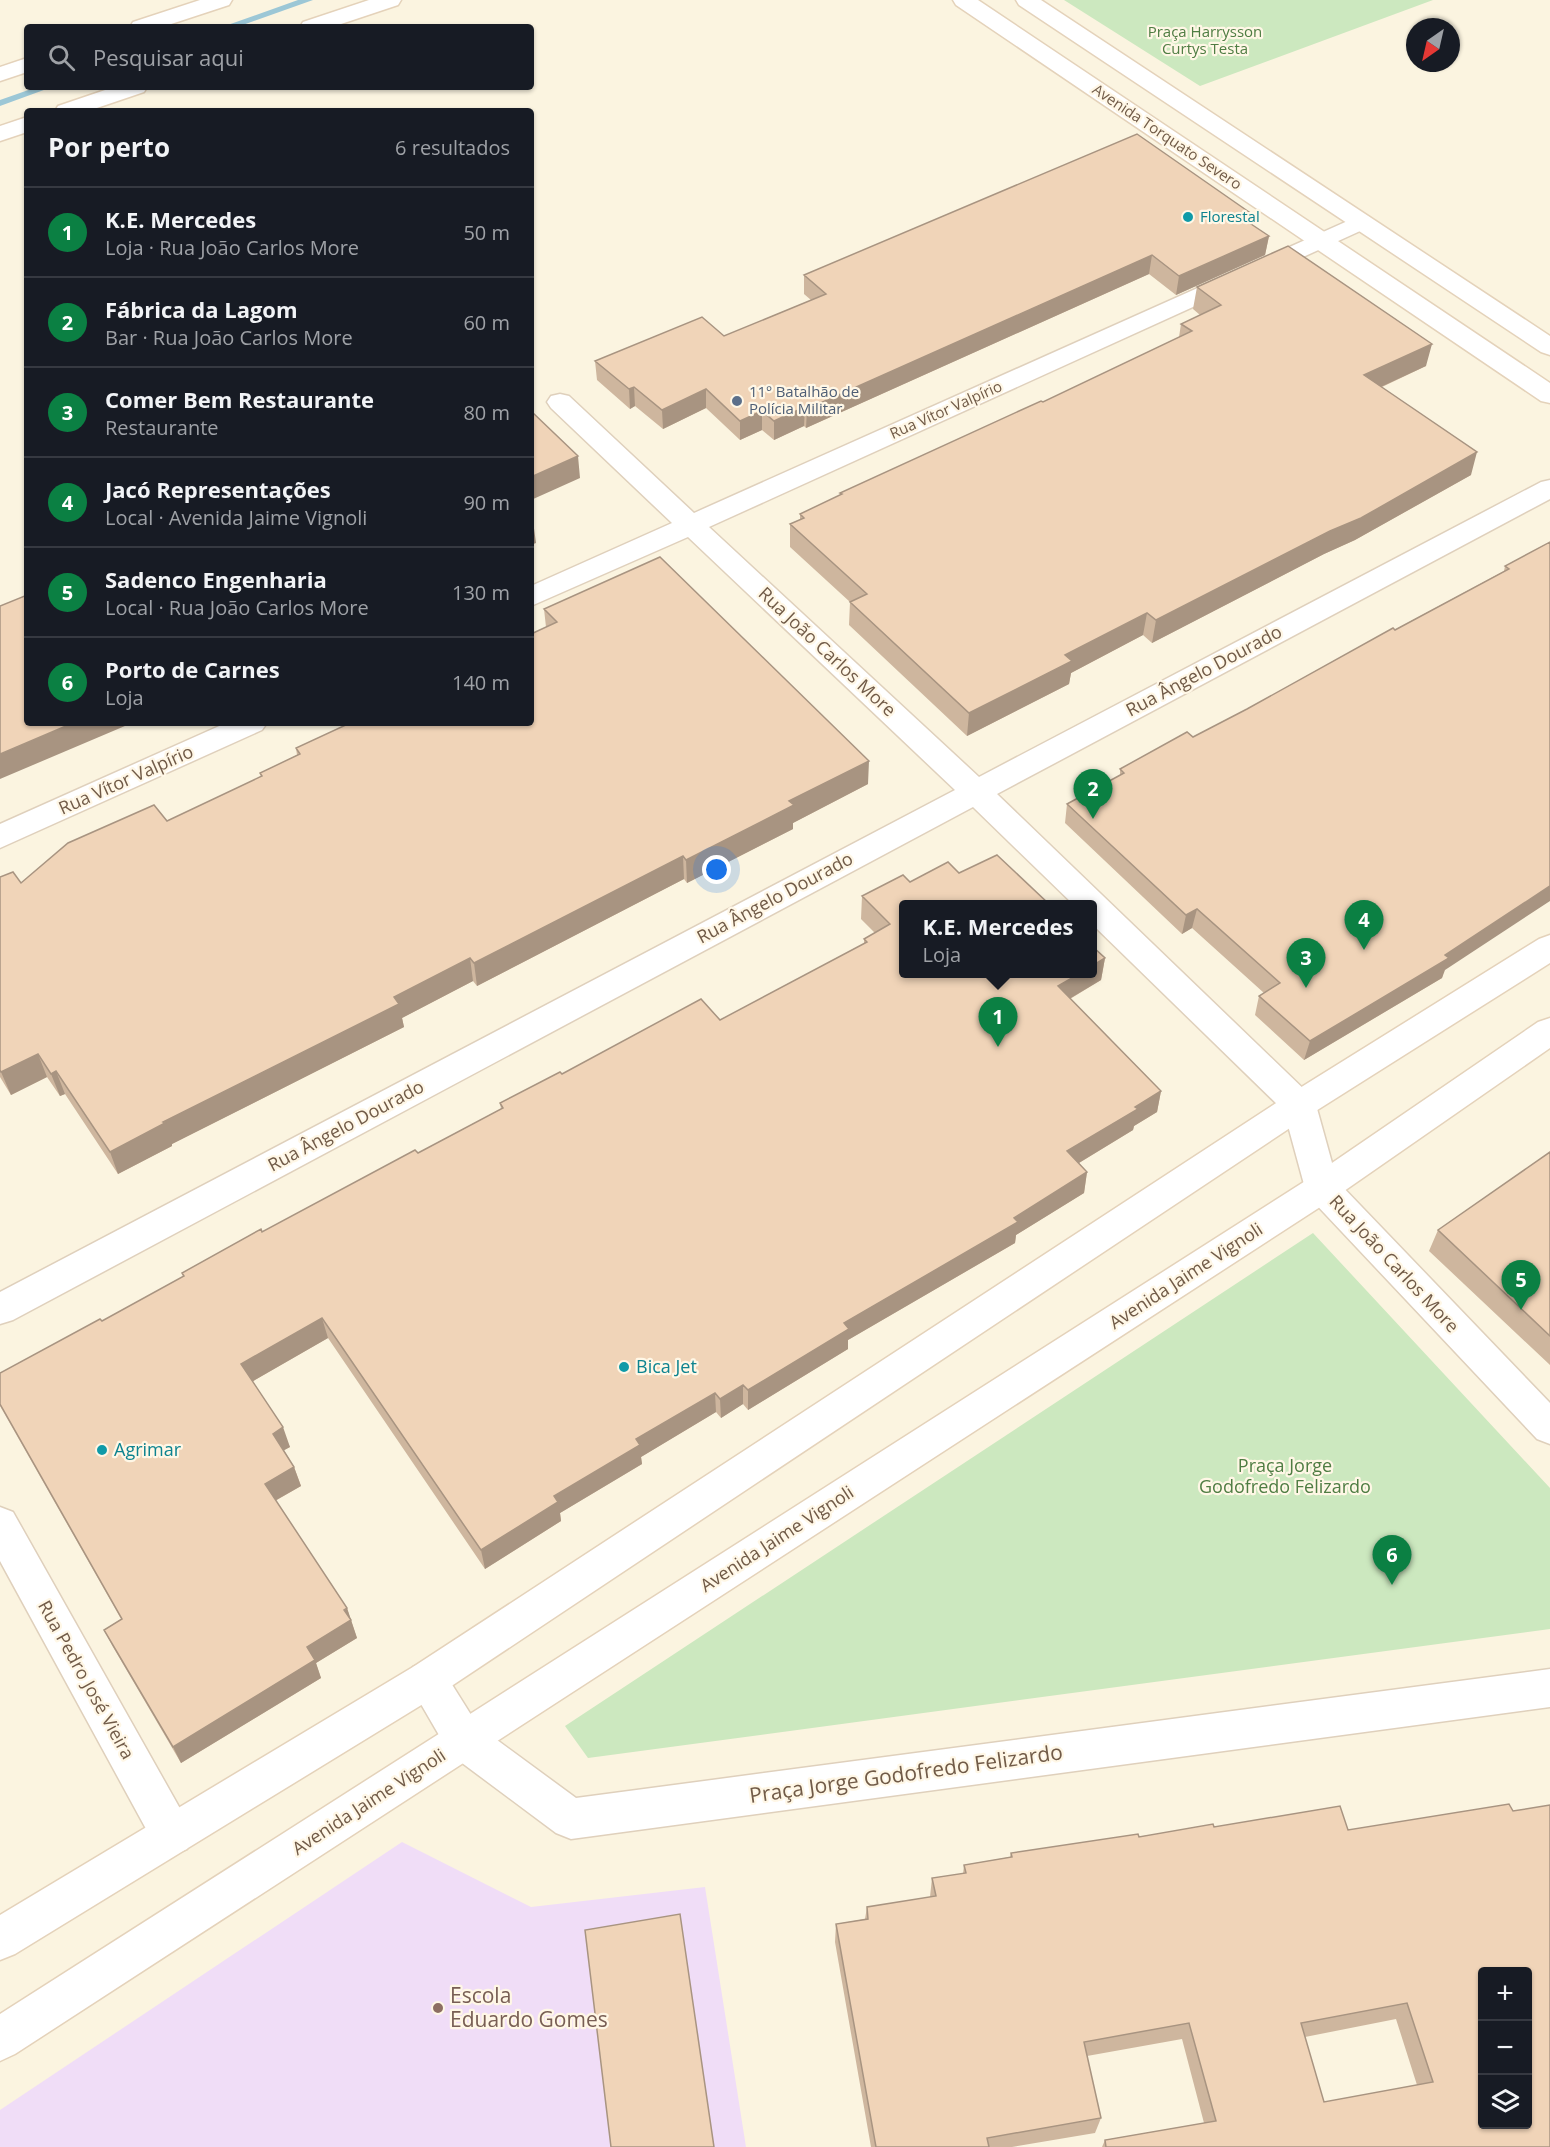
<!DOCTYPE html>
<html lang="pt">
<meta charset="utf-8">
<style>
:root{--surface:#171b24;--page:#242831;--text:#f1f3f6;--muted:#9ea1a6;--line:#363941;--accent:#0b8043}
body{margin:0;font-family:"Open Sans",sans-serif;background:var(--page);color:var(--text)}
.controls{position:absolute;right:18px;bottom:18px;display:grid;overflow:hidden;border-radius:6px;box-shadow:0 2px 4px #0004}
.controls button{width:54px;height:54px;display:grid;place-items:center;padding:0;border:0;border-bottom:2px solid var(--line);background:var(--surface);color:var(--text);font:30px sans-serif}
.compass{position:absolute;left:1406px;top:18px;width:54px;height:54px;border-radius:50%;background:var(--surface);box-shadow:0 2px 4px #0004;rotate:214deg}
.you{position:absolute;left:717px;top:870px;width:21px;height:21px;margin:-15px;border:4px solid #fff;border-radius:50%;background:#1a73e8;box-shadow:0 0 0 9px #1a73e833}
.badge{display:grid;place-items:center;width:39px;height:39px;border-radius:50%;background:var(--accent);color:#fff;font-size:20px;font-weight:700}
.pin{position:absolute;translate:-50% -50px;filter:drop-shadow(0 2px 3px #0008)}
.pin::after{content:'';position:absolute;top:32px;width:21px;height:18px;background:inherit;clip-path:polygon(0 0,100% 0,50% 100%)}
.popup{position:absolute;left:899px;top:900px;width:198px;height:78px;box-sizing:border-box;display:grid;place-content:center;border-radius:6px;background:var(--surface);filter:drop-shadow(0 2px 4px #0005);font-size:20px;white-space:nowrap;color:var(--muted)}
.popup b{font-size:22px;color:var(--text)}
.popup::after{content:'';position:absolute;left:50%;top:100%;margin-left:-12px;border:12px solid transparent;border-top-color:var(--surface)}
.list{margin:0;padding:0;list-style:none}
h2{display:flex;justify-content:space-between;align-items:center;height:78px;margin:0;padding:0 24px;font-size:26px}
h2 small{font-size:20px;font-weight:400;color:var(--muted)}
.list li{display:grid;grid-template-columns:39px 1fr auto;gap:18px;align-items:center;box-sizing:border-box;height:90px;padding:0 24px;border-top:2px solid var(--line)}
.list b{display:block;font-size:22px;white-space:nowrap}
.list p{margin:0;font-size:20px;white-space:nowrap;color:var(--muted)}
.list em{font-size:20px;font-style:normal;color:var(--muted)}
.icon{flex:none;width:33px;height:33px;fill:none;stroke:currentColor;stroke-width:2;stroke-linecap:round;stroke-linejoin:round}
.map{position:relative;flex:none;width:1550px;height:2147px;overflow:hidden}
.search{position:absolute;background:var(--surface);box-shadow:0 2px 4px #0004;left:24px;top:24px;width:510px;height:66px;display:flex;align-items:center;gap:15px;box-sizing:border-box;padding:0 21px;border-radius:6px;color:var(--muted);font-size:22px}
.panel{position:absolute;background:var(--surface);box-shadow:0 2px 4px #0004;left:24px;top:108px;width:510px;height:618px;border-radius:6px}
.map>svg:first-child{display:block}
.education{fill:#f0ddf7}
.green{fill:#cce8bf}
.lines{fill:none;stroke-linecap:round;stroke-linejoin:round}
.stream{fill:#9cc7d6;fill-rule:evenodd}
.street-casing{stroke:#dfd0bc;stroke-width:3}
.secondary-casing{stroke:#e4d2ba;stroke-width:3}
.street{fill:#fff;fill-rule:evenodd}
.secondary{fill:#fff;fill-rule:evenodd}
.wall{fill:#ceb69e;fill-rule:evenodd}
.shaded-wall{fill:#a89481}
.building{fill:#f0d4b8;stroke:#a89481;stroke-width:1.5;fill-rule:evenodd}
.culture-dot{fill:#0f9aa8;stroke:#fff7e6;stroke-width:2}
.service-dot{fill:#5c6f8a;stroke:#fff7e6;stroke-width:2}
.education-dot{fill:#8d6e63;stroke:#fff7e6;stroke-width:2}
.labels{text-anchor:middle;stroke-width:4.5;stroke-linejoin:round;paint-order:stroke}
.far-park-label{font-size:15px;fill:#4f7d43;stroke:#fff7e6}
.far-street-label{font-size:15px;fill:#715b48;stroke:#fff7e6}
.far-culture-label{font-size:15px;fill:#0d838f;stroke:#fff7e6;text-anchor:start}
.far-service-label{font-size:15px;fill:#4e5e75;stroke:#fff7e6;text-anchor:start}
.street-label{font-size:18px;fill:#715b48;stroke:#fff7e6}
.culture-label{font-size:18px;fill:#0d838f;stroke:#fff7e6;text-anchor:start}
.park-label{font-size:18px;fill:#4f7d43;stroke:#fff7e6}
.near-street-label{font-size:21px;fill:#715b48;stroke:#fff7e6}
.near-education-label{font-size:21px;fill:#785e54;stroke:#fff7e6;text-anchor:start}
</style>
<div class="map">
<svg width="1550" height="2147" viewBox="0 0 1550 2147">
<rect width="100%" height="100%" fill="#fbf4e0"/>
<path class="education" d="M402 1842 531 1907 705 1887 746 2147H0V2110Z"/>
<path class="green" d="M1064 0H1433L1200 86Z
M1313 1233 1550 1488V1629L588 1758 565 1726Z"/>
<g class="lines">
<path class="stream" d="M298 0H313L237 27H222Z
M37 87H52L0 106V100Z"/>
<g class="street-casing">
<path id="street" d="M1361 215 1369 217 1373 222 1369 227 709 527 979 777 1541 482 1550 480V499L997 794 1311 1096 1316 1105 1337 1181 1550 1403V1444L1537 1439 1310 1198 1305 1188 1284 1111 1092 924V904H1073L973 807 13 1320 0 1324V1292L955 790 688 537 531 606V586L672 523 551 408 547 402 551 396 560 394 569 396 694 513Z
M226 723H267L262 730 0 848V824Z
M0 1507 13 1512 187 1821 193 1835 187 1849 172 1855 157 1849 0 1561Z
M427 1661 441 1667 478 1726 576 1798 1550 1669V1707L571 1839 556 1833 450 1754 407 1680 413 1667Z"/>
</g>
<g class="secondary-casing">
<path id="secondary" d="M200 0H232L229 5 162 27H130L133 22Z
M369 0H401L398 5 332 27H300L303 22Z
M953 0H978L1550 383V403L1541 401 956 5Z
M1016 0H1041L1550 336V355L1541 352 1019 5Z
M27 58V72L0 81V67Z
M114 87H147L144 92 88 111H55L58 106Z
M27 117V132L0 141V126Z
M1550 935V963L1311 1114 441 1693 15 1954 0 1960V1915L413 1667 1287 1096 1539 939Z
M1550 1018V1048L1334 1198 15 2054 0 2061V2014L1310 1178 1538 1022Z"/>
</g>
<use href="#street" class="street"/>
<use href="#secondary" class="secondary"/>
</g>
<path class="wall" d="M1249 212 1248 222 1269 236 1265 255 1176 295 1149 274 806 428 804 426 774 440 762 430 740 440 706 408 663 429 635 406 630 409 597 380 595 361 724 336 811 300 804 294V275Z
M1197 287 1426 366 1382 387 1471 475 1355 540 1324 554 1152 643 1143 635 1071 673 1069 684 967 736 849 625 850 602 790 547V524L800 520V514L840 495V493L1043 402 1179 337 1181 324 1200 315 1193 309Z
M1550 542 1442 978 1304 1060 1255 1015 1259 996 1264 993 1192 928 1182 934 1065 823 1067 804 1120 775V769L1193 737 1247 709 1504 571 1505 566Z
M544 609 868 784 793 823V829L687 883 684 879 477 986 473 981 402 1018 404 1027 172 1144V1146L118 1174 65 1094 60 1096 47 1077 11 1095 0 1077V877L21 883 167 821 261 777 260 773 297 755 296 748 350 723 546 627Z
M959 873 1105 958 1101 980 1070 999 1161 1091 1157 1112 1134 1126 1133 1130 1079 1163 1087 1172 1084 1193 1016 1235 1015 1243 848 1340V1349L748 1410 743 1404 721 1418 716 1412 641 1457 642 1464 560 1513 561 1521 485 1569 328 1338 253 1381 290 1447 284 1450 294 1467 301 1486 275 1501 347 1608 357 1638 316 1663 321 1678 181 1763 113 1647 104 1630 121 1619 0 1406V1373L102 1321 183 1277 182 1273 418 1153 501 1109 500 1103 562 1074 720 1020 864 944V939L875 933 861 919 862 896 910 882Z
M1550 1152V1365L1429 1251 1438 1230Z
M1214 1827 1348 1830 1550 2147H1102L1105 2140 1204 2123 1182 2039 1087 2056 1101 2118 1095 2133 1012 2147H871L835 1942 836 1924 865 1919 867 1907 930 1897 932 1878 963 1874 964 1865 1010 1857 1011 1853ZM1396 2019 1417 2085 1324 2102 1305 2037Z"/>
<path class="shaded-wall" d="M1249 212 1246 231 1239 216Z
M1269 236 1265 255 1176 295 1179 276Z
M1152 255 1149 274 806 428 807 409Z
M1432 344 1426 366 1359 397 1364 375Z
M634 387 635 406 630 409 629 389Z
M706 389V408L663 429 662 410Z
M805 407 804 426 774 440V421Z
M762 411V430L740 440V421Z
M1477 452 1471 475 1355 540 1324 554 1152 643 1156 620Z
M578 456 580 478 531 500V477Z
M533 521 536 543 531 545V522Z
M1147 613 1143 635 1071 673 1069 684 967 736 969 713 1065 655Z
M73 723H132L0 779V754Z
M869 761 868 784 793 823V829L687 883 686 860 789 801Z
M683 856 684 879 477 986 474 963Z
M1550 886V901L1445 970 1442 978 1304 1060 1310 1041 1445 955Z
M1197 909 1192 928 1182 934 1186 915Z
M470 958 473 981 402 1018 404 1027 172 1144V1146L118 1174 110 1152 163 1122 394 997Z
M1105 958 1101 980 1054 1008 1058 986 1079 974H1092V966Z
M38 1054 47 1077 11 1095 1 1072Z
M56 1071 65 1094 60 1096 51 1074Z
M1161 1091 1157 1112 1134 1126 1133 1130 1064 1172 1067 1151 1135 1107Z
M1087 1172 1084 1193 1016 1235 1015 1243 848 1340V1349L748 1410V1390L844 1323Z
M322 1318 328 1338 248 1384 241 1364Z
M743 1385V1404L721 1418 720 1399Z
M715 1393 716 1412 641 1457 642 1464 560 1513 561 1521 485 1569 481 1550 554 1496 636 1439Z
M283 1427 290 1447 279 1453 273 1434Z
M294 1467 301 1486 271 1503 265 1484Z
M347 1608 357 1638 316 1663 321 1678 181 1763 173 1747 307 1647Z"/>
<path class="building" d="M1137 134 1249 212 1239 216 1269 236 1179 276 1152 255 807 409 805 407 774 421 762 411 740 421 706 389 662 410 634 387 629 389 595 361 702 317 724 336 826 294 804 275Z
M1288 246 1432 344 1364 375 1477 452 1361 518 1330 531 1156 620 1147 613 1065 655 1072 661 969 713 850 602 867 594 790 524 804 518 800 514 842 494 840 493 1041 401 1043 402 1192 331 1181 324 1221 305 1197 287Z
M531 411 578 456 531 477Z
M1550 542V886L1445 955 1449 958 1310 1041 1259 996 1280 983 1197 909 1186 915 1067 804 1124 773 1120 769 1187 732 1193 737 1247 709 1393 628 1395 630 1509 569 1505 566Z
M660 557 869 761 789 801 794 805 686 860 683 856 474 963 470 958 394 997 399 1004 163 1122 165 1123 110 1152 56 1071 51 1074 38 1054 1 1072 0 1070V877L13 872 21 883 68 843 154 805 167 821 262 776 260 773 300 754 296 748 350 723H531V634L557 622 544 609Z
M27 595V723H73L0 754V606Z
M997 855 1049 904H903V974H1079L1058 986 1161 1091 1135 1107 1138 1109 1067 1151 1087 1172 1014 1218 1018 1222 844 1323 849 1329 748 1390 743 1385 720 1399 715 1393 636 1439 640 1445 554 1496 558 1502 481 1550 322 1318 241 1364 283 1427 273 1434 294 1467 265 1484 347 1608 344 1610 351 1620 307 1647 315 1660 173 1747 104 1630 122 1619 0 1404V1373L100 1319 102 1321 184 1276 182 1273 261 1229 262 1232 415 1150 418 1153 503 1108 500 1103 560 1072 562 1074 701 999 720 1020 867 942 864 939 890 924 862 896 903 875 910 882 948 862 959 873Z
M1092 946 1105 958 1092 966Z
M1550 1152V1336L1438 1230Z
M1509 1804 1513 1811 1550 1805V2147H1106L1105 2140 1216 2121 1189 2023 1084 2042 1101 2118 987 2138 989 2147H876L836 1924 868 1919 867 1907 936 1896 932 1878 966 1873 964 1865 1012 1857 1011 1853 1138 1834 1139 1837 1213 1824 1214 1827 1340 1806 1348 1830ZM1482 1971H1527V2124H1482ZM1407 2003 1433 2082 1324 2102 1301 2023Z
M680 1914 714 2147H611L585 1930Z"/>
<g class="culture-dot">
<circle cx="1188" cy="217" r="6"/>
<circle cx="624" cy="1367" r="6"/>
<circle cx="102" cy="1450" r="6"/>
</g>
<circle class="service-dot" cx="737" cy="401" r="6"/>
<circle class="education-dot" cx="438" cy="2008" r="6"/>
<g class="labels">
<g class="far-park-label">
<text x="1205" y="37">Praça Harrysson<tspan x="1205" dy="17">Curtys Testa</tspan></text>
</g>
<g class="far-street-label">
<text transform="translate(1167 137) rotate(34)" y="5">Avenida Torquato Severo</text>
<text transform="translate(946 410) rotate(-24)" y="5">Rua Vítor Valpírio</text>
</g>
<g class="far-culture-label">
<text x="1200" y="222">Florestal</text>
</g>
<g class="far-service-label">
<text x="749" y="397">11º Batalhão de<tspan x="749" dy="17">Polícia Militar</tspan></text>
</g>
<g class="street-label">
<text transform="translate(827 652) rotate(43)" y="6">Rua João Carlos More</text>
<text transform="translate(1204 671) rotate(-28)" y="6">Rua Ângelo Dourado</text>
<text transform="translate(126 780) rotate(-24)" y="6">Rua Vítor Valpírio</text>
<text transform="translate(775 898) rotate(-28)" y="6">Rua Ângelo Dourado</text>
<text transform="translate(346 1126) rotate(-28)" y="6">Rua Ângelo Dourado</text>
<text transform="translate(1394 1264) rotate(47)" y="6">Rua João Carlos More</text>
<text transform="translate(1186 1276) rotate(-33)" y="6">Avenida Jaime Vignoli</text>
<text transform="translate(777 1539) rotate(-33)" y="6">Avenida Jaime Vignoli</text>
<text transform="translate(86 1680) rotate(61)" y="6">Rua Pedro José Vieira</text>
<text transform="translate(369 1802) rotate(-33)" y="6">Avenida Jaime Vignoli</text>
</g>
<g class="culture-label">
<text x="636" y="1373">Bica Jet</text>
<text x="114" y="1456">Agrimar</text>
</g>
<g class="park-label">
<text x="1285" y="1472">Praça Jorge<tspan x="1285" dy="21">Godofredo Felizardo</tspan></text>
</g>
<g class="near-street-label">
<text transform="translate(906 1774) rotate(-8)" y="7">Praça Jorge Godofredo Felizardo</text>
</g>
<g class="near-education-label">
<text x="450" y="2003">Escola<tspan x="450" dy="24">Eduardo Gomes</tspan></text>
</g>
</g>
</svg>
<div class="controls">
<button>+</button>
<button>−</button>
<button><svg class="icon" aria-label="layers" viewBox="0 0 24 24"><path d="M12 4l9 5-9 5-9-5zM3 14l9 5 9-5"/></svg></button>
</div>
<svg class="compass" viewBox="-18 -18 36 36"><path d="M0-13l5 13h-10z" fill="#e53935"/><path d="M0 13l5-13h-10z" fill="#9ea1a6"/></svg>
<div class="you"></div>
<div class="pin badge" style="left:998px;top:1047px">1</div>
<div class="popup"><b>K.E. Mercedes</b>Loja</div>
<div class="pin badge" style="left:1093px;top:819px">2</div>
<div class="pin badge" style="left:1306px;top:988px">3</div>
<div class="pin badge" style="left:1364px;top:950px">4</div>
<div class="pin badge" style="left:1521px;top:1310px">5</div>
<div class="pin badge" style="left:1392px;top:1585px">6</div>
<div class="search"><svg class="icon" aria-label="search" viewBox="0 0 24 24"><circle cx="10" cy="10" r="6"/><path d="M15 15l6 6"/></svg>Pesquisar aqui</div>
<section class="panel">
<h2>Por perto<small>6 resultados</small></h2>
<ul class="list">
<li><span class="badge">1</span><div><b>K.E. Mercedes</b><p>Loja · Rua João Carlos More</p></div><em>50 m</em></li>
<li><span class="badge">2</span><div><b>Fábrica da Lagom</b><p>Bar · Rua João Carlos More</p></div><em>60 m</em></li>
<li><span class="badge">3</span><div><b>Comer Bem Restaurante</b><p>Restaurante</p></div><em>80 m</em></li>
<li><span class="badge">4</span><div><b>Jacó Representações</b><p>Local · Avenida Jaime Vignoli</p></div><em>90 m</em></li>
<li><span class="badge">5</span><div><b>Sadenco Engenharia</b><p>Local · Rua João Carlos More</p></div><em>130 m</em></li>
<li><span class="badge">6</span><div><b>Porto de Carnes</b><p>Loja</p></div><em>140 m</em></li>
</ul>
</section>
</div>
